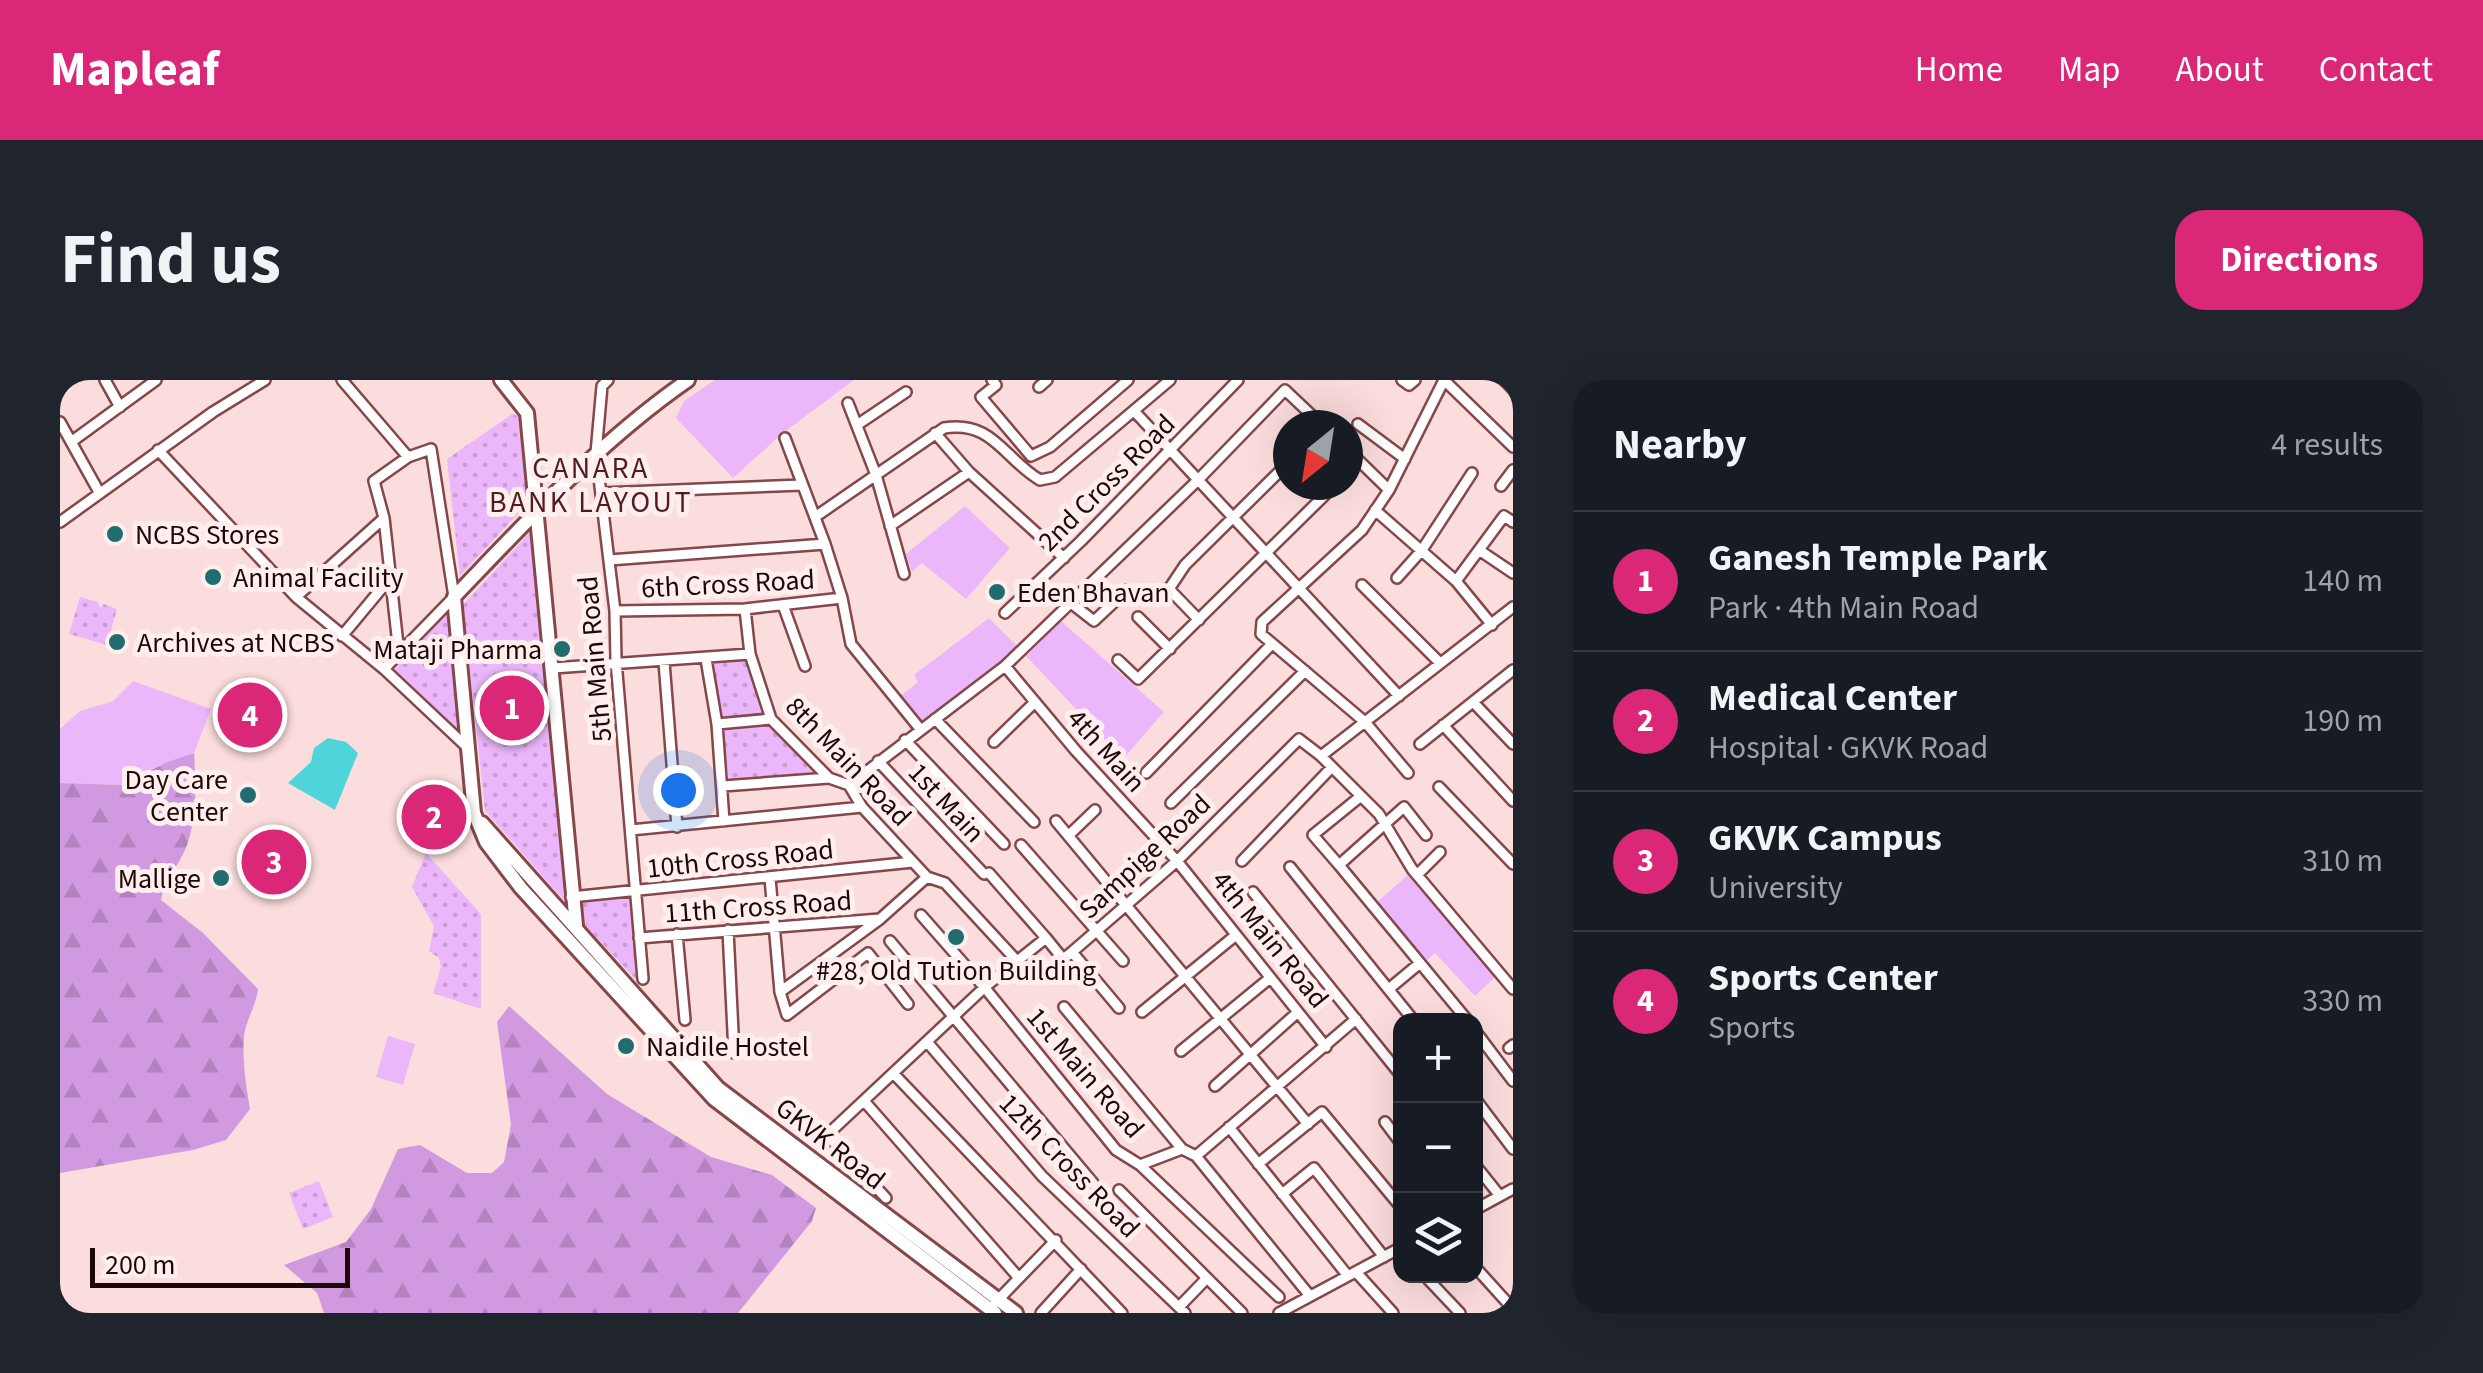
<!DOCTYPE html>
<meta charset="utf-8">
<style>
:root{--surface:#171b24;--page:#20242c;--text:#f1f3f6;--muted:#9ea1a6;--line:#363941;--accent:#db2777}
body{margin:0;font-family:"Source Sans 3",sans-serif;background:var(--page);color:var(--text)}
.controls{position:absolute;right:30px;bottom:30px;display:grid;overflow:hidden;border-radius:20px;box-shadow:0 10px 40px #0002}
.controls button{width:90px;height:90px;display:grid;place-items:center;padding:0;border:0;border-bottom:2px solid var(--line);background:var(--surface);color:var(--text);font:50px sans-serif}
.compass{position:absolute;left:1213px;top:30px;width:90px;height:90px;border-radius:50%;background:var(--surface);box-shadow:0 10px 40px #0002;rotate:210deg}
.scale{position:absolute;left:30px;bottom:25px;width:260px;box-sizing:border-box;padding-left:10px;border:5px solid #1f0708;border-top:0;font-size:28px;line-height:35px;white-space:nowrap;color:#1f0708;-webkit-text-stroke:8px #feefee;paint-order:stroke}
.you{position:absolute;left:618px;top:410px;width:35px;height:35px;margin:-25px;border:8px solid #fff;border-radius:50%;background:#1a73e8;box-shadow:0 0 0 15px #1a73e833}
.badge{display:grid;place-items:center;width:65px;height:65px;border-radius:50%;background:var(--accent);color:#fff;font-size:32px;font-weight:700}
.pin{position:absolute;translate:-50% -50%;border:5px solid #fff;box-shadow:0 2px 10px #0006}
.list{margin:0;padding:0;list-style:none}
h2{display:flex;justify-content:space-between;align-items:center;height:130px;margin:0;padding:0 40px;font-size:42px}
h2 small{font-size:32px;font-weight:400;color:var(--muted)}
.list li{display:grid;grid-template-columns:65px 1fr auto;gap:30px;align-items:center;box-sizing:border-box;height:140px;padding:0 40px;border-top:2px solid var(--line)}
.list b{display:block;font-size:38px;white-space:nowrap}
.list p{margin:0;font-size:32px;white-space:nowrap;color:var(--muted)}
.list em{font-size:32px;font-style:normal;color:var(--muted)}
.icon{flex:none;width:55px;height:55px;fill:none;stroke:currentColor;stroke-width:2;stroke-linecap:round;stroke-linejoin:round}
.map{position:relative;flex:none;width:1453px;height:933px;overflow:hidden;border-radius:30px}
header{display:flex;align-items:center;gap:60px;box-sizing:border-box;height:140px;padding:0 50px;background:var(--accent);color:#fff}
header strong{font-size:48px}
nav{display:flex;gap:55px;margin-inline-start:auto;font-size:35px}
.intro{display:flex;align-items:center;justify-content:space-between;box-sizing:border-box;height:240px;padding:0 60px}
h1{margin:0;font-size:70px}
.button{padding:25px 45px;border-radius:30px;background:var(--accent);color:#fff;font-size:35px;font-weight:700}
main{display:flex;gap:60px;padding:0 60px}
aside{flex:1;background:var(--surface);border-radius:30px;box-shadow:0 10px 40px #0002}
.map>svg:first-child{display:block}
.grass{fill:#ebb7fa}
.forest{fill:url(#forest-firs)}
.park{fill:url(#park-dots)}
.water{fill:#4ed4d9}
.lines{fill:none;stroke-linecap:round;stroke-linejoin:round}
.street-casing{stroke:#854749;stroke-width:14}
.secondary-casing{stroke:#854749;stroke-width:18}
.street{stroke:#fff;stroke-width:9}
.secondary{stroke:#fff;stroke-width:12}
.poi-dot{fill:#206c6f;stroke:#feefee;stroke-width:4}
.labels{text-anchor:middle;stroke-width:10;stroke-linejoin:round;paint-order:stroke}
.street-label{font-size:28px;fill:#1f0708;stroke:#feefee}
.poi-label{font-size:28px;fill:#1f0708;stroke:#feefee;text-anchor:start}
.neighbourhood-label{font-size:30px;letter-spacing:2.5px;fill:#531a1f;stroke:#feefee}
</style>
<header>
<strong>Mapleaf</strong>
<nav><a>Home</a><a>Map</a><a>About</a><a>Contact</a></nav>
</header>
<div class="intro"><h1>Find us</h1><a class="button">Directions</a></div>
<main>
<div class="map">
<svg width="1453" height="933" viewBox="0 0 1453 933">
<defs>
<pattern id="forest-firs" width="22" height="20" patternUnits="userSpaceOnUse" patternTransform="scale(2.5)"><rect width="22" height="20" fill="#d19ae0"/><path d="M5 1l3.5 6h-7zM16 11l3.5 6h-7z" fill="#b383bf"/></pattern>
<pattern id="park-dots" width="8" height="8" patternUnits="userSpaceOnUse" patternTransform="scale(2.5)"><rect width="8" height="8" fill="#ebb7fa"/><path d="M2 2h.1M6 6h.1" fill="none" stroke="#c99cd5" stroke-width="1.8" stroke-linecap="round"/></pattern>
</defs>
<rect width="100%" height="100%" fill="#fcdddd"/>
<path class="grass" d="M655 0H794L723 53 673 98 616 38 624 21Z
M905 126 950 168 906 219 862 183 852 192 846 174Z
M929 238 959 268 863 345 838 318 858 302 854 295Z
M1001 241 1104 332 1063 379 966 276Z
M73 301 151 329 134 373 107 382 64 405 0 403V349L20 331 53 321Z
M1348 495 1436 596 1415 616 1375 573 1366 581 1316 523Z
M328 656 355 664 343 705 316 697Z"/>
<path class="forest" d="M134 373C136 401 137 434 128 462 122 482 105 499 101 520L143 553 198 609C196 626 186 640 184 656 182 680 186 705 190 729L166 760 133 770 0 793V403L64 405 107 382Z
M449 626 547 714 651 777 712 795 756 828 752 841 678 933H264L257 913 224 885 286 862 311 829 338 769 360 765 407 793H432L444 782 451 745 437 642Z"/>
<path class="park" d="M452 34 461 37 467 124 400 196 387 79Z
M473 149 509 526 425 431 403 225Z
M20 217 38 222 40 228 44 224 57 229 47 265 9 254Z
M390 230 402 353 399 358 332 293Z
M686 278 702 336 757 394 669 401 651 282Z
M366 473 421 534V629L373 613 381 587 379 578 369 571 374 546 352 507Z
M570 517 577 601 526 546 522 521Z
M259 801 273 837 243 849 229 813Z"/>
<path class="water" d="M268 358 286 362 298 373 275 430 228 403 251 382 254 368Z"/>
<g class="lines">
<g class="street-casing">
<path id="street" d="M45 0 60 27
M282 0 348 77
M548 0 542 6 536 73 555 231 556 281 583 599
M932 0 936 5 921 17 971 76 990 67 1068 0
M1342 0 1349 5 1355 0
M1384 0 1453 67
M1444 0 1453 9
M979 7 987 0
M788 23 816 95 844 194
M1075 32 1339 316
M0 42 39 112
M1298 44 1345 79
M797 45 846 12
M875 53 909 92 1004 178
M725 58 765 164 782 218 791 264 861 350
M11 62 96 0
M98 70 236 217 324 289 409 369
M1288 70 1329 110
M1441 106 1453 90
M541 113 742 105
M1315 130 1396 201 1432 245
M755 137 884 48C933 40 944 79 980 100L995 97 1110 0
M0 142 153 32 205 0
M830 146 909 92
M1419 170 1453 193
M549 180 765 164
M1337 198 1362 170 1412 93
M1396 201 1444 136 1453 142
M1302 205 1380 283
M236 217 324 138
M1011 223 1034 241 1067 210
M723 225 745 286
M685 229 690 274 711 339 769 398 789 405 802 427 867 497
M555 231 685 229 782 218
M945 233 1021 161 1178 0
M1078 237 1110 269
M1139 240 1109 209 1125 185 1228 83
M282 256 331 197
M646 279 657 344 664 441
M1058 280 1078 299 1275 105
M604 282 617 447
M945 286 1016 371 1117 481 1266 667
M493 288 690 274
M324 289 394 217 371 69 348 77 314 101 324 138 339 274
M1413 322 1453 364
M875 339 974 442
M657 344 711 339
M1383 345 1453 421
M845 360 944 464
M934 362 975 322
M1360 364 1453 290
M1261 376 1453 227
M818 381 924 494
M1086 393 1212 264
M1348 393 1305 342 1201 254 1202 242 1302 150 1329 110 1384 0
M789 405 945 286 1138 100 1225 10 1262 45
M663 406 769 398
M1379 407 1453 484
M1111 423 1245 291
M996 441 1248 744
M571 450 802 427
M1009 455 1035 430
M1366 455 1344 427 1279 485 1408 641
M961 465 1063 581
M1182 481 1272 387
M1279 485 1253 455 1301 416
M1230 487 1354 641
M929 493 986 558
M1357 495 1380 472
M710 498 720 612 727 635 808 573 848 624
M1193 512 1340 694
M511 517 853 482
M861 535 925 608 1056 770 1080 785 1122 769 1136 776 1250 916
M668 550 674 673
M617 554 625 640
M579 558 820 539
M830 561 1033 803
M1012 572 1059 628
M1330 608 1360 583
M720 612 820 539 867 497 885 503 957 581
M1004 627 1122 769
M1082 632 1176 555
M1416 652 1453 701
M868 663 982 796 1125 933
M1449 668 1453 665
M1121 671 1210 598
M834 694 1062 933
M1155 706 1238 632
M1416 720 1453 769
M805 722 959 898
M1325 742 1340 762
M1169 747 1288 896
M1136 776 1296 639
M1198 784 1262 732 1340 826
M1080 785 1219 917
M1416 786 1440 816
M1059 810 1182 933
M1222 814 1254 788 1324 877
M826 818 767 755 926 606 986 558 1003 579 1012 572 1117 481 1239 359 1261 376 1319 434 1352 489 1453 609
M1416 829 1453 809
M1416 888 1453 929
M1296 892 1333 933
M1365 896 1400 933
M935 923 996 860
M1119 927 1147 898
M981 933 1021 889
M1219 933 1340 868"/>
</g>
<g class="secondary-casing">
<path id="secondary" d="M441 0 467 33 516 545
M628 0C540 61 468 140 394 217L414 433 426 462 461 508 654 719 935 933
M422 443 658 708 956 933"/>
</g>
<use href="#street" class="street"/>
<use href="#secondary" class="secondary"/>
</g>
<g class="poi-dot">
<circle cx="55" cy="154" r="10"/>
<circle cx="153" cy="197" r="10"/>
<circle cx="937" cy="212" r="10"/>
<circle cx="57" cy="262" r="10"/>
<circle cx="502" cy="269" r="10"/>
<circle cx="188" cy="415" r="10"/>
<circle cx="161" cy="498" r="10"/>
<circle cx="896" cy="557" r="10"/>
<circle cx="566" cy="666" r="10"/>
</g>
<g class="labels">
<g class="street-label">
<text transform="translate(1046 102) rotate(-45)" y="10">2nd Cross Road</text>
<text transform="translate(668 203) rotate(-3)" y="10">6th Cross Road</text>
<text transform="translate(534 279) rotate(-95)" y="10">5th Main Road</text>
<text transform="translate(1047 370) rotate(48)" y="10">4th Main</text>
<text transform="translate(789 381) rotate(46)" y="10">8th Main Road</text>
<text transform="translate(887 422) rotate(47)" y="10">1st Main</text>
<text transform="translate(1084 476) rotate(-43)" y="10">Sampige Road</text>
<text transform="translate(680 478) rotate(-6)" y="10">10th Cross Road</text>
<text transform="translate(698 526) rotate(-4)" y="10">11th Cross Road</text>
<text transform="translate(1211 559) rotate(51)" y="10">4th Main Road</text>
<text transform="translate(1026 692) rotate(49)" y="10">1st Main Road</text>
<text transform="translate(771 763) rotate(38)" y="10">GKVK Road</text>
<text transform="translate(1010 785) rotate(46)" y="10">12th Cross Road</text>
</g>
<g class="poi-label">
<text x="75" y="164">NCBS Stores</text>
<text x="173" y="207">Animal Facility</text>
<text x="957" y="222">Eden Bhavan</text>
<text x="77" y="272">Archives at NCBS</text>
<text x="482" y="279" text-anchor="end">Mataji Pharma</text>
<text x="168" y="409" text-anchor="end">Day Care<tspan x="168" dy="32">Center</tspan></text>
<text x="141" y="508" text-anchor="end">Mallige</text>
<text x="896" y="600" text-anchor="middle">#28, Old Tution Building</text>
<text x="586" y="676">Naidile Hostel</text>
</g>
<g class="neighbourhood-label">
<text x="531" y="98">CANARA<tspan x="531" dy="34">BANK LAYOUT</tspan></text>
</g>
</g>
</svg>
<div class="controls">
<button>+</button>
<button>−</button>
<button><svg class="icon" aria-label="layers" viewBox="0 0 24 24"><path d="M12 4l9 5-9 5-9-5zM3 14l9 5 9-5"/></svg></button>
</div>
<svg class="compass" viewBox="-18 -18 36 36"><path d="M0-13l5 13h-10z" fill="#e53935"/><path d="M0 13l5-13h-10z" fill="#9ea1a6"/></svg>
<div class="scale">200 m</div>
<div class="you"></div>
<div class="pin badge" style="left:452px;top:328px">1</div>
<div class="pin badge" style="left:374px;top:437px">2</div>
<div class="pin badge" style="left:214px;top:482px">3</div>
<div class="pin badge" style="left:190px;top:335px">4</div>
</div>
<aside>
<h2>Nearby<small>4 results</small></h2>
<ul class="list">
<li><span class="badge">1</span><div><b>Ganesh Temple Park</b><p>Park · 4th Main Road</p></div><em>140 m</em></li>
<li><span class="badge">2</span><div><b>Medical Center</b><p>Hospital · GKVK Road</p></div><em>190 m</em></li>
<li><span class="badge">3</span><div><b>GKVK Campus</b><p>University</p></div><em>310 m</em></li>
<li><span class="badge">4</span><div><b>Sports Center</b><p>Sports</p></div><em>330 m</em></li>
</ul>
</aside>
</main>
